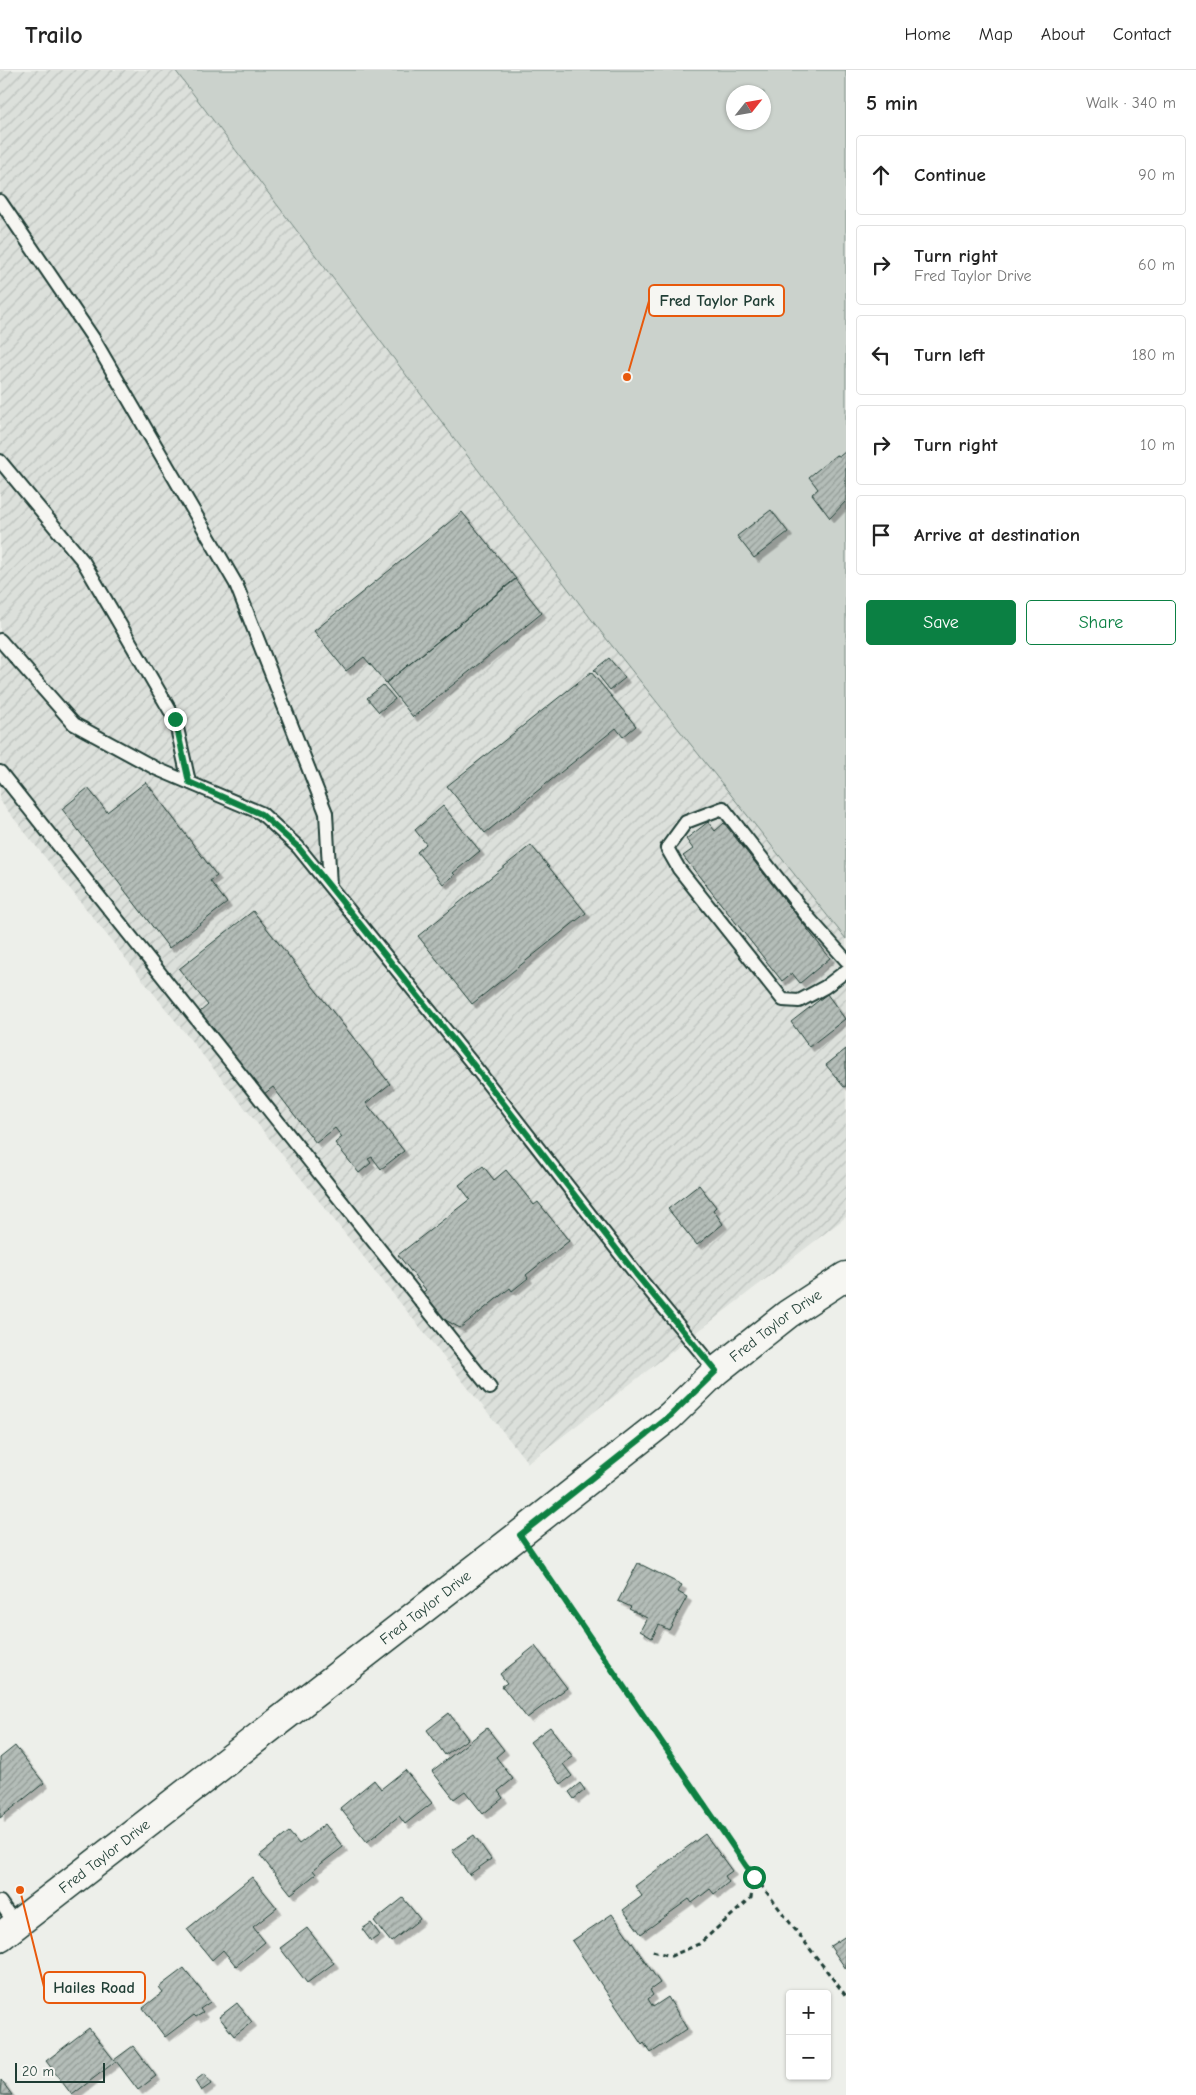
<!DOCTYPE html>
<meta charset="utf-8">
<style>
:root{--surface:#fff;--page:#f2f2f2;--text:#222;--muted:#767676;--line:#e0e0e0;--accent:#0b8043}
body{margin:0;font-family:"Comic Neue",sans-serif;background:var(--page);color:var(--text)}
.controls{position:absolute;right:15px;bottom:15px;display:grid;overflow:hidden;border-radius:5px;box-shadow:0 1px 4px #0004}
.controls button{width:45px;height:45px;display:grid;place-items:center;padding:0;border:0;border-bottom:1px solid var(--line);background:var(--surface);color:var(--text);font:25px sans-serif}
.compass{position:absolute;left:726px;top:15px;width:45px;height:45px;border-radius:50%;background:var(--surface);box-shadow:0 1px 4px #0004;rotate:59deg}
.scale{position:absolute;left:15px;bottom:12px;width:90px;box-sizing:border-box;padding-left:5px;border:2px solid #1f3d34;border-top:0;font-size:14px;line-height:18px;white-space:nowrap;color:#1f3d34;-webkit-text-stroke:4px #f6f6f2;paint-order:stroke}
.stop{position:absolute;width:15px;height:15px;margin:-11px;border:4px solid #0b8043;border-radius:50%;background:#fff}
.stop.end{background:#0b8043;border-color:#fff;box-shadow:0 1px 5px #0008}
.list{margin:0;padding:0;list-style:none}
h2{display:flex;justify-content:space-between;align-items:center;height:65px;margin:0;padding:0 20px;font-size:21px}
h2 small{font-size:16px;font-weight:400;color:var(--muted)}
.list li{display:grid;grid-template-columns:32px 1fr auto;gap:15px;align-items:center;box-sizing:border-box;height:80px;margin:0 10px 10px;padding:0 10px;border:1px solid var(--line);border-radius:5px}
.list b{display:block;font-size:19px;white-space:nowrap}
.list p{margin:0;font-size:16px;white-space:nowrap;color:var(--muted)}
.list em{font-size:16px;font-style:normal;color:var(--muted)}
.actions{display:flex;gap:10px;padding:15px 20px}
.actions a{flex:1;padding:11px 0;border:1px solid var(--accent);border-radius:5px;text-align:center;font-size:18px;color:var(--accent)}
.actions .main{background:var(--accent);color:#fff}
.icon{flex:none;width:28px;height:28px;fill:none;stroke:currentColor;stroke-width:2;stroke-linecap:round;stroke-linejoin:round}
.map{position:relative;flex:none;width:846px;height:2025px;overflow:hidden}
header{display:flex;align-items:center;gap:30px;box-sizing:border-box;height:70px;padding:0 25px;background:var(--surface);border-bottom:1px solid var(--line)}
header strong{font-size:24px}
nav{display:flex;gap:28px;margin-inline-start:auto;font-size:18px}
main{display:flex}
aside{flex:1;background:var(--surface)}
.map>svg:first-child{display:block}
.industrial{fill:url(#industrial-furrows)}
.green{fill:#cbd2cc;stroke:#758880;fill-rule:evenodd}
.building{fill:url(#building-hatch);stroke:#1f3d34;filter:url(#shadow)}
.lines{fill:none;stroke-linecap:round;stroke-linejoin:round}
.service-casing{stroke:#1f3d34;stroke-width:16}
.secondary-casing{stroke:#1f3d34;stroke-width:31}
.path{stroke:#1f3d34;stroke-width:3;stroke-dasharray:5 4;stroke-linecap:butt}
.service{stroke:#f6f6f2;stroke-width:12}
.secondary{stroke:#f6f6f2;stroke-width:28}
.route{stroke:#0b8043;stroke-width:6}
.labels{text-anchor:middle;stroke-width:4;stroke-linejoin:round;paint-order:stroke}
.street-label{font-size:15px;fill:#1f3d34;stroke:#f6f6f2}
.leader{fill:none;stroke:#e8590c;stroke-width:2}
.callout-dot{fill:#e8590c;stroke:#f6f6f2;stroke-width:2}
.callout{fill:#f6f6f2;stroke:#e8590c;stroke-width:2}
.callout-label{font-size:16px;text-anchor:middle;font-weight:bold;fill:#1f3d34}
</style>
<header>
<strong>Trailo</strong>
<nav><a>Home</a><a>Map</a><a>About</a><a>Contact</a></nav>
</header>
<main>
<div class="map">
<svg width="846" height="2025" viewBox="0 0 846 2025">
<defs>
<pattern id="industrial-furrows" width="10" height="10" patternUnits="userSpaceOnUse" patternTransform="scale(1.25)"><rect width="10" height="10" fill="#dce0db"/><path d="M-1 1l2-2M0 10L10 0M9 11l2-2" fill="none" stroke="#bcc1bd"/></pattern>
<pattern id="building-hatch" width="6" height="6" patternUnits="userSpaceOnUse" patternTransform="scale(1.25)"><rect width="6" height="6" fill="#b4bdb8"/><path d="M-1 1l2-2M0 6l6-6M5 7l2-2" fill="none" stroke="#929b96"/></pattern>
<filter id="shadow"><feDropShadow dx="4.5" dy="4.5" stdDeviation="0" flood-color="#0004"/></filter>
</defs>
<rect width="100%" height="100%" fill="#edefea"/>
<filter id="ink" filterUnits="userSpaceOnUse"><feTurbulence type="fractalNoise" baseFrequency=".02" numOctaves="2"/><feDisplacementMap in="SourceGraphic" scale="10" xChannelSelector="R" yChannelSelector="G"/><feConvolveMatrix kernelMatrix="1 2 1 2 8 2 1 2 1" color-interpolation-filters="sRGB"/></filter>
<g filter="url(#ink)">
<path class="industrial" d="M0 0H175L601 562 846 869V1147L528 1393 0 731Z"/>
<path class="green" d="M175 0H846V869L601 562ZM734 22H764V52H734Z"/>
<path class="building" d="M846 381V431L830 448 812 424 818 419 809 407 836 385 840 386Z
M771 440 788 462 754 488 737 466Z
M462 442 516 509 386 613 364 587 346 601 314 561Z
M515 509 542 543 413 647 386 613Z
M609 588 625 608 610 620 594 600Z
M591 602 636 656 623 667 616 658 485 763 447 716Z
M383 615 395 629 379 642 367 628Z
M146 712 217 806 210 811 227 833 169 878 62 739 88 718 107 742Z
M443 736 480 781 453 803 455 805 443 814 417 782 426 774 415 760Z
M708 752 715 761 724 753 830 888 800 913 792 903 782 911 683 786 693 779 686 769Z
M531 775 586 843 472 934 418 866Z
M253 841 390 1014 366 1033 404 1081 381 1099 372 1087 368 1089 371 1093 359 1103 335 1073 342 1067 335 1058 316 1073 273 1017 264 1024 200 942 208 935 179 899Z
M827 924 845 949 809 977 791 952Z
M846 979V1016L844 1017 826 995Z
M483 1096 494 1110 506 1100 534 1135 538 1132 569 1171 526 1205 528 1208 512 1221 510 1218 460 1258 440 1247 422 1223 426 1220 398 1185 470 1129 459 1115Z
M699 1115 716 1137 713 1140 723 1154 697 1175 668 1139Z
M638 1493 682 1515 678 1522 687 1527 669 1560 659 1555 652 1568 640 1561 647 1548 629 1539 631 1537 618 1531Z
M535 1576 567 1618 527 1648 502 1616 507 1613 500 1604Z
M449 1643 468 1669 445 1685 427 1660Z
M550 1657 573 1687 563 1694 572 1706 561 1714 530 1672Z
M487 1658 504 1680 496 1687 513 1709 498 1721 503 1728 483 1744 465 1721 454 1729 432 1701Z
M15 1676 44 1713 0 1748V1688Z
M405 1700 432 1733 405 1754 399 1746 367 1772 340 1738 374 1710 381 1719Z
M580 1713 585 1720 574 1729 569 1722Z
M325 1754 343 1777 313 1800 316 1804 291 1824 260 1785 289 1762 299 1774Z
M705 1764 732 1801 725 1806 729 1812 714 1824 710 1819 692 1833 689 1829 641 1864 623 1840 642 1826 635 1816Z
M474 1765 491 1789 469 1805 452 1780Z
M252 1807 277 1838 253 1857 265 1872 236 1896 223 1880 212 1890 187 1859Z
M403 1828 420 1849 391 1872 374 1851Z
M612 1844 660 1913 650 1920 653 1925 648 1929 653 1937 668 1927 687 1959 651 1983 644 1973 642 1975 572 1871Z
M371 1853 380 1865 371 1871 362 1859Z
M307 1858 334 1893 307 1913 280 1878Z
M846 1866V1899L830 1876Z
M184 1898 210 1932 200 1939 203 1943 196 1947 194 1945 165 1967 143 1938 163 1922 159 1917Z
M237 1933 252 1952 234 1966 219 1947Z
M89 1958 114 1990 133 1976 156 2006 138 2020 116 1991 72 2025 46 1991Z
M204 2004 211 2014 201 2021 195 2011Z
M1 2010 12 2025H0Z"/>
<g class="lines">
<g class="service-casing">
<path id="service" d="M0 131 93 268 236 514 326 743 330 816
M0 391 83 491 175 649 189 712
M0 570 74 654 157 699 261 743 298 777 472 993 636 1204 716 1301
M0 702 490 1318
M846 890 807 846 723 738 686 752 667 778 679 799 783 930 799 931 825 917 846 901
M0 1832 16 1855"/>
</g>
<g class="secondary-casing">
<g id="secondary">
<path id="s1" d="M0 1867 519 1465 670 1346 716 1301 788 1244 846 1206"/>
</g>
</g>
<path class="path" d="M535 1488 754 1807 751 1828 699 1874 671 1886 649 1880
M755 1807 846 1926"/>
<use href="#service" class="service"/>
<use href="#secondary" class="secondary"/>
</g>
</g>
<g class="lines" filter="url(#ink)">
<path class="route" d="M175 649 189 712 261 744 298 777 472 993 636 1204 716 1301 670 1346 520 1465 754 1807"/>
</g>
<g class="labels">
<g class="street-label">
<text dy="5" stroke="none"><textPath href="#s1" startOffset="988">Fred Taylor Drive</textPath></text>
<text dy="5" stroke="none"><textPath href="#s1" startOffset="538">Fred Taylor Drive</textPath></text>
<text dy="5" stroke="none"><textPath href="#s1" startOffset="132">Fred Taylor Drive</textPath></text>
</g>
</g>
<path class="leader" d="M627 307L649 231M20 1820L44 1917"/>
<g class="callout-dot">
<circle cx="627" cy="307" r="5"/>
<circle cx="20" cy="1820" r="5"/>
</g>
<g class="callout">
<rect x="649" y="215" width="135" height="31" rx="5"/>
<rect x="44" y="1902" width="101" height="31" rx="5"/>
</g>
<g class="callout-label">
<text x="717" y="236">Fred Taylor Park</text>
<text x="94" y="1923">Hailes Road</text>
</g>
</svg>
<div class="controls">
<button>+</button>
<button>−</button>
</div>
<svg class="compass" viewBox="-18 -18 36 36"><path d="M0-13l5 13h-10z" fill="#e53935"/><path d="M0 13l5-13h-10z" fill="#767676"/></svg>
<div class="scale">20 m</div>
<div class="stop" style="left:754px;top:1807px"></div>
<div class="stop end" style="left:175px;top:649px"></div>
</div>
<aside>
<h2>5 min<small>Walk · 340 m</small></h2>
<ul class="list">
<li><svg class="icon" aria-label="ahead" viewBox="0 0 24 24"><path d="M12 20V5M6 11l6-6 6 6"/></svg><div><b>Continue</b></div><em>90 m</em></li>
<li><svg class="icon" aria-label="right" viewBox="0 0 24 24"><path d="M7 20v-9h11M14 6l5 5-5 5"/></svg><div><b>Turn right</b><p>Fred Taylor Drive</p></div><em>60 m</em></li>
<li><svg class="icon" aria-label="left" viewBox="0 0 24 24"><path d="M17 20v-9H6M10 6l-5 5 5 5"/></svg><div><b>Turn left</b></div><em>180 m</em></li>
<li><svg class="icon" aria-label="right" viewBox="0 0 24 24"><path d="M7 20v-9h11M14 6l5 5-5 5"/></svg><div><b>Turn right</b></div><em>10 m</em></li>
<li><svg class="icon" aria-label="arrive" viewBox="0 0 24 24"><path d="M6 21V4h12l-3 4 3 4H6"/></svg><div><b>Arrive at destination</b></div></li>
</ul>
<div class="actions"><a class="main">Save</a><a>Share</a></div>
</aside>
</main>
